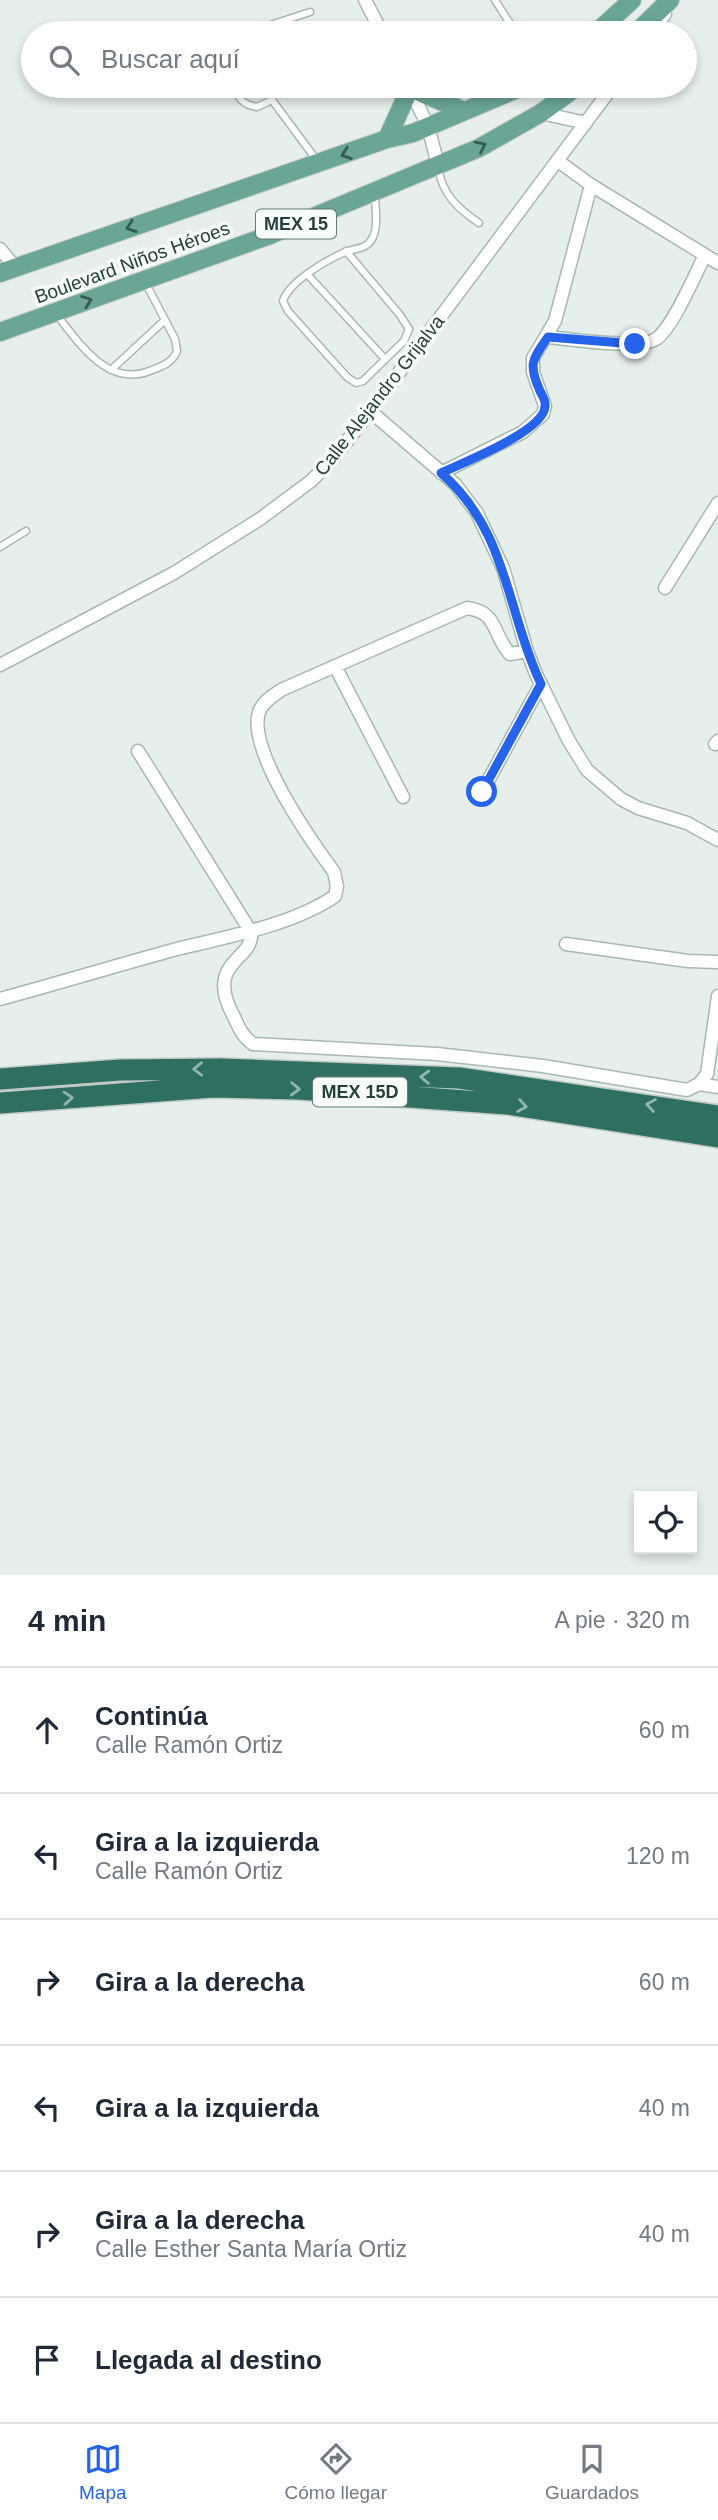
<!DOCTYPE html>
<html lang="es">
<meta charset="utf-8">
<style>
:root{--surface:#fff;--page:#f6f6f7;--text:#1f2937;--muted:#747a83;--line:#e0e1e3;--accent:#2563eb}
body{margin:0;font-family:Helvetica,sans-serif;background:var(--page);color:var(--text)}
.controls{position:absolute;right:21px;bottom:21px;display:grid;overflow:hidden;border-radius:0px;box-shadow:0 4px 10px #0003}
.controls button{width:63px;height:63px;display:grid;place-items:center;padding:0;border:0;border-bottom:2px solid var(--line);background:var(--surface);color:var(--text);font:35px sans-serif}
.stop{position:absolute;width:21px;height:21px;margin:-16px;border:5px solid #2563eb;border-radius:50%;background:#fff}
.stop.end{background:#2563eb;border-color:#fff;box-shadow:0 2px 7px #0008}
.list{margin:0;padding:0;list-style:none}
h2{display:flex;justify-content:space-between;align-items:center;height:91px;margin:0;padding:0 28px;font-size:30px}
h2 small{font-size:23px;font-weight:400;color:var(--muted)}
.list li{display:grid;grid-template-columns:46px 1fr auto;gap:21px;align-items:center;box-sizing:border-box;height:126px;padding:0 28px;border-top:2px solid var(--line)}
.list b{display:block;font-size:26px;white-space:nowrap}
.list p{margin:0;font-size:23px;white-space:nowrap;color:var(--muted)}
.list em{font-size:23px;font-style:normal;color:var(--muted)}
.icon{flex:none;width:38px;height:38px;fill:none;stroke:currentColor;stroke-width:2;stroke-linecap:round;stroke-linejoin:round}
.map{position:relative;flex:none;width:718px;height:1575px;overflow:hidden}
.search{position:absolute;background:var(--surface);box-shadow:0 4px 10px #0003;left:21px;right:21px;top:21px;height:77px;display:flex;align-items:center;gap:18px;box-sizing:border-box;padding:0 24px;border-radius:38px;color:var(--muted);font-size:26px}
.sheet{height:847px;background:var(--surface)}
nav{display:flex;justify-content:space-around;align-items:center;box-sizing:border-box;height:98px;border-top:2px solid var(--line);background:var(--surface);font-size:19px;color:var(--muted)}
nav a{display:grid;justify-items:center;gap:4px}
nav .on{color:var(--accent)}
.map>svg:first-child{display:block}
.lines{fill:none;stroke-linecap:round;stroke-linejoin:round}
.service-casing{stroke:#a8b8b2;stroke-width:9}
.minor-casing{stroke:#a8b8b2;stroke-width:15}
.primary-casing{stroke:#c2cac8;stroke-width:20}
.motorway-casing{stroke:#c2cac8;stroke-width:24}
.service{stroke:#fff;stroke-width:6}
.minor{stroke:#fff;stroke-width:12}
.primary{stroke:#6aa596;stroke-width:18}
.motorway{stroke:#2f6f62;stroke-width:21}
.oneway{stroke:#365b51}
.oneway2{stroke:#93b5ae}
.route{stroke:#2563eb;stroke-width:9}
.labels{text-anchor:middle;stroke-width:7;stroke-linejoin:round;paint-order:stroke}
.shield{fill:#f7fbf9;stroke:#637a73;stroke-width:2}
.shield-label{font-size:18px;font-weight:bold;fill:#24423a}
.street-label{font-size:19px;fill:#24423a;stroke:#f7fbf9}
</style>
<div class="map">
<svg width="718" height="1575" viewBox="0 0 718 1575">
<rect width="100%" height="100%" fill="#e6efeb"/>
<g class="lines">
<g class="service-casing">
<path id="service" d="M495 0 516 33
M246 33 310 12
M235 86C237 99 244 105 257 107L272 100 277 86
M272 100 318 162
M438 168C443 195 457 208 479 223
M346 251 400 315 409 329 404 341 363 381 356 383 347 377 288 311 283 301C289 282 325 261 343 253 353 248 366 250 372 239 379 227 375 208 375 195
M307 274 385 359
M56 314C80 344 108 389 152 370 163 366 173 362 177 351L175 339 144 280
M111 370 165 320
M0 547 26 531"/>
</g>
<g class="minor-casing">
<path id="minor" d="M365 0 382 33
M651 33 665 14
M409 87 428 126 438 165
M541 113 586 123
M558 161 591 185 718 263
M0 249 15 267
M548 337C570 339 639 350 656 339 672 329 695 275 705 255
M370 411 455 484 477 513 503 568 527 651 536 674 569 741 587 770 621 799 638 808 687 823 718 840
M441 473 523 432 543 414 545 406 533 372V358L555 321 591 185
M665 588 718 503
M0 665 174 573 260 519 311 481 332 460 362 422 613 86
M335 666 403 797
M715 744 718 741
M138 751 251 932C255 961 203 960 234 1017 239 1028 243 1037 253 1044L437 1054 543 1066 687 1090 699 1084 707 1074 718 996
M482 792 541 684
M566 944 688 961 718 962
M0 999C59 983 118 965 177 949 226 937 293 925 335 896L337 886 334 872C311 841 247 750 259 712 262 702 273 696 281 690L467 608C499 612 492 635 510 654L527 651
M699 1084 718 1087"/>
</g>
<g class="primary-casing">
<path id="primary" d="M596 33 632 0
M636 33 670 0
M387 139 410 88 464 111
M0 273 387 139 413 133 524 86
M0 332 270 235 479 148 541 113 578 86"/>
</g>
<g class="motorway-casing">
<path id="motorway" d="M0 1079 120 1070 221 1069 459 1078 718 1116
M0 1103 213 1087 298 1089 507 1104 718 1137"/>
</g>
<use href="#service" class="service"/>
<use href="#minor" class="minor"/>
<use href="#primary" class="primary"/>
<use href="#motorway" class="motorway"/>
</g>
<defs><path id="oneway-chevron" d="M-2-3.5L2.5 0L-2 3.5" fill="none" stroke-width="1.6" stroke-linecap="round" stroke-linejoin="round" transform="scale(1.75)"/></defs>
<g class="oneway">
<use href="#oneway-chevron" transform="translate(481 146) rotate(-26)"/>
<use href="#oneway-chevron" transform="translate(346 154) rotate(161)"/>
<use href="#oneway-chevron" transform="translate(131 227) rotate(161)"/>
<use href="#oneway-chevron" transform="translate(87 301) rotate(-20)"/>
</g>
<g class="oneway2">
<use href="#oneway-chevron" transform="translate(198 1069) rotate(179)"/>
<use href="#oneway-chevron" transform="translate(425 1077) rotate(-178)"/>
<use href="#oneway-chevron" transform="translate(295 1089) rotate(2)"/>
<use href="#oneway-chevron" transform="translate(68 1098) rotate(-4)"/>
<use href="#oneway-chevron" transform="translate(651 1105) rotate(-171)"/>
<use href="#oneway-chevron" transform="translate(522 1106) rotate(9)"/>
</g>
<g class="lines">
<path class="route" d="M482 792 541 684C506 610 508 531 441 473 462 463 545 431 545 406 546 401 542 395 540 391 528 364 532 360 548 337L635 344"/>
</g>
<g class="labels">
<g class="shield">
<rect x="256" y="209.5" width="80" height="29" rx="5"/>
<rect x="313" y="1077.5" width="94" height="29" rx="5"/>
</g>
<g class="shield-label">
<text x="296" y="230">MEX 15</text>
<text x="360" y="1098">MEX 15D</text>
</g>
<g class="street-label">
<text transform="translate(132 262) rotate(-20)" y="7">Boulevard Niños Héroes</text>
<text transform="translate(379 395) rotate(-52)" y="7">Calle Alejandro Grijalva</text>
</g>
</g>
</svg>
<div class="controls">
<button><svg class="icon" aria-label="locate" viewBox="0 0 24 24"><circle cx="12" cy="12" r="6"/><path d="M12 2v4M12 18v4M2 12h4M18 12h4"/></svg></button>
</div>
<div class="stop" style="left:482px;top:792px"></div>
<div class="stop end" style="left:635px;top:344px"></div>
<div class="search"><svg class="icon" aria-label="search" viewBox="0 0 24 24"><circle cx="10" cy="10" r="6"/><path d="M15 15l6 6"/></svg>Buscar aquí</div>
</div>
<section class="sheet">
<h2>4 min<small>A pie · 320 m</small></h2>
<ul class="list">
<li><svg class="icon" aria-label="ahead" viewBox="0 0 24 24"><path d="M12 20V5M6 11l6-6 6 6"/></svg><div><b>Continúa</b><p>Calle Ramón Ortiz</p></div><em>60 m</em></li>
<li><svg class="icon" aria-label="left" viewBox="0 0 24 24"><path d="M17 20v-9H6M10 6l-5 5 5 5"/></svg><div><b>Gira a la izquierda</b><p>Calle Ramón Ortiz</p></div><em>120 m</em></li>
<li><svg class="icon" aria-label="right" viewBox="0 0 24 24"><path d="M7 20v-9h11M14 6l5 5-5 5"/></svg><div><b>Gira a la derecha</b></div><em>60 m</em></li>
<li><svg class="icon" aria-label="left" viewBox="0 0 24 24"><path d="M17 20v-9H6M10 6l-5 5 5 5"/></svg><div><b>Gira a la izquierda</b></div><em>40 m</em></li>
<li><svg class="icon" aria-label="right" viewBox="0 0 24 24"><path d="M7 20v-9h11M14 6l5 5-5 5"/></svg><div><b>Gira a la derecha</b><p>Calle Esther Santa María Ortiz</p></div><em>40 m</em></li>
<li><svg class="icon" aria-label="arrive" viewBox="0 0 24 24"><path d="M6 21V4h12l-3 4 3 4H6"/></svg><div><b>Llegada al destino</b></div></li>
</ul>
</section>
<nav>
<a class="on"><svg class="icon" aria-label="map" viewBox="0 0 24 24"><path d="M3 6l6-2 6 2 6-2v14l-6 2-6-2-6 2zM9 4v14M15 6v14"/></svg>Mapa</a>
<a><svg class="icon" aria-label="directions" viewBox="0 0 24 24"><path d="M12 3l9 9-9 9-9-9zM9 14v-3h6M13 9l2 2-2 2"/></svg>Cómo llegar</a>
<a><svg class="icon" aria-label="saved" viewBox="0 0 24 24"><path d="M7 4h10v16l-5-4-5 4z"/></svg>Guardados</a>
</nav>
